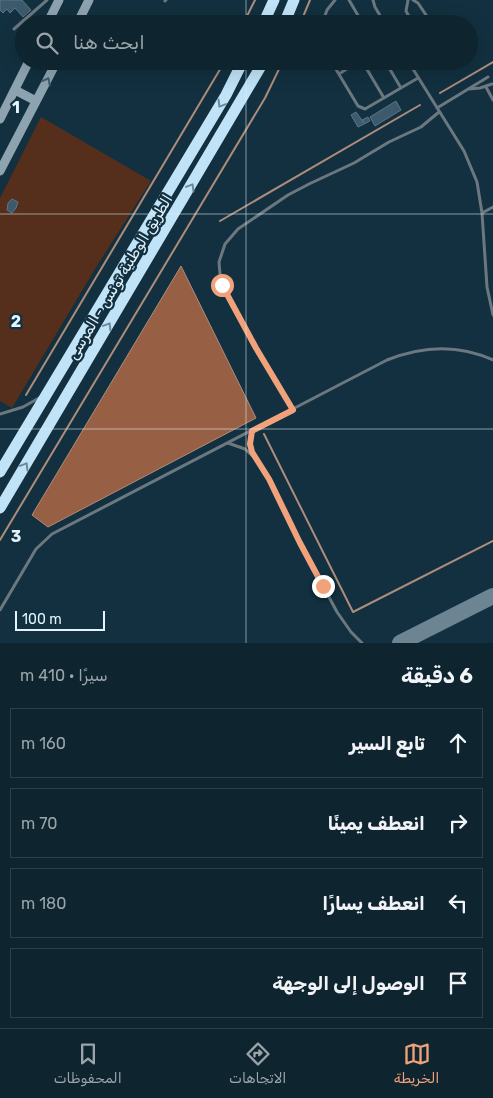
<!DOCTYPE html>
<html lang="ar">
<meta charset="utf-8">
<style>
:root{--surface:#0e242f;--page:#172c37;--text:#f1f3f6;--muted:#9ba4aa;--line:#2e414b;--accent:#f1a27b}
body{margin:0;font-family:Rubik,"Noto Naskh Arabic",sans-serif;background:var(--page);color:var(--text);direction:rtl}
.scale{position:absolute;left:15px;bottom:12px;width:90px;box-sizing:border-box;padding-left:5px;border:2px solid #e3f4fe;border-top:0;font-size:14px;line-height:18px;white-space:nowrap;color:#e3f4fe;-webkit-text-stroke:4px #12303f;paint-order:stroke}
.stop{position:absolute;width:15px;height:15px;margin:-11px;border:4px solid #f1a27b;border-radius:50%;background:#fff}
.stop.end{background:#f1a27b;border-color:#fff;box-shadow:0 1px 5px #0008}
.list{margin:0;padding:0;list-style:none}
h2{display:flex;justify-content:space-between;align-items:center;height:65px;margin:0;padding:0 20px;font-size:21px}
h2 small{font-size:16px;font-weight:400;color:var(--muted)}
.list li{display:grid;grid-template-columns:32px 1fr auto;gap:15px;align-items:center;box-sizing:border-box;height:70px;margin:0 10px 10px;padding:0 10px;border:1px solid var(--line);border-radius:0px}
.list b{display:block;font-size:19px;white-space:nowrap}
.list em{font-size:16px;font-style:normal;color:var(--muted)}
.icon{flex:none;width:28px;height:28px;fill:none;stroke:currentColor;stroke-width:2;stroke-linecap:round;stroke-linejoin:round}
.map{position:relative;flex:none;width:493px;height:643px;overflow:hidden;direction:ltr}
.search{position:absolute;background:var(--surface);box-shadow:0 5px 20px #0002;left:15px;right:15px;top:15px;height:55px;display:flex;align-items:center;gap:12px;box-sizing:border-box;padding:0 18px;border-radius:28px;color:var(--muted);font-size:19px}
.sheet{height:385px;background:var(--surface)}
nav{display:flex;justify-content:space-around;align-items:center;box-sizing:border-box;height:70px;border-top:1px solid var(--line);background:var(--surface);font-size:14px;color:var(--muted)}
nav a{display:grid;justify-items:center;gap:2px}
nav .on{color:var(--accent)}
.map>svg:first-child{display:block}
.green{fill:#552f1b}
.water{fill:#976045;stroke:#ae8c7c}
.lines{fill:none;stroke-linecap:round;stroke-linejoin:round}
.stream{stroke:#ae8c7c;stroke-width:2}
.taxiway{stroke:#6d8592;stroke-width:16}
.building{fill:#3c5a6b;stroke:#577688}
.lane{stroke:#6b7880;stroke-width:3}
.secondary{stroke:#8ea3b0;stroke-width:9}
.highway{stroke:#c1e3f7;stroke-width:11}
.oneway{stroke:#445e6c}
.oneway2{stroke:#6a8a9b}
.route{stroke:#f1a27b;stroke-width:6}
.grid{fill:none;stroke:#e3f4fe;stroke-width:1;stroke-opacity:0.55}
.labels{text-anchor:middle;stroke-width:4.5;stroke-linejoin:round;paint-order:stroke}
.street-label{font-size:15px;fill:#e3f4fe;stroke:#12303f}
.grid-label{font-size:16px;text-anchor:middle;font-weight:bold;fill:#e3f4fe;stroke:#12303f;stroke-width:4.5;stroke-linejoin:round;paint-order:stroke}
</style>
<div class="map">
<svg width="493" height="643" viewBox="0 0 493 643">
<rect width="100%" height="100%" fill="#12303f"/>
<path class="green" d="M41 117 151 181 95 269 12 408 0 401V198Z"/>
<path class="water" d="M181 266 256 418 48 527 32 515Z"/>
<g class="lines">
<path class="stream" d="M243 24 255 0
M300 24 310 0
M440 93 493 62
M220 221 420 105
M26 395 225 61
M264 434 353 612 493 541
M0 540 265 98 283 61"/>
<path class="taxiway" d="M400 643 493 596"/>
</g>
<path class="building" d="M0 0H22L31 10 23 17 15 8 10 13 7 9 3 13 0 10Z
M396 101 401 110 375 126 370 117Z
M356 112 364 123 362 120 368 117 370 121 358 127 351 115Z
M12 199 18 202 16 208 12 213 7 210 8 203Z"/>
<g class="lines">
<path class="lane" d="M349 0 363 24
M373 0 375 7 385 24
M408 0 406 11 413 24
M413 0 418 3 432 24
M165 1 166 0
M322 24 327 10 335 0
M14 29 47 0
M331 61 358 106 365 109 418 78
M362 61 384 98
M385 61 401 88
M408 61 464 151 477 182 482 213 487 287 493 315
M339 74 359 61
M486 87 493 100
M469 89 480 88 492 84
M437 108 488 77
M482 213 493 207
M293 410 256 348 222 285 220 274 219 262 225 244 238 229 288 195 309 184 354 163 389 142 421 127 439 112
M0 414 23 407 39 398
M252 431 249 444 252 453
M228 443 245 449 257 460 269 479 300 543 337 612 351 632 362 643
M0 610 36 549 52 534 387 360C422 346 458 344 493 360"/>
<path class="secondary" d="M47 24 59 0
M77 24 89 0
M15 90 36 101
M0 119 29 61
M0 171 57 61"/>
<path class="highway" d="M263 24 274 0
M284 24 294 0
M0 472 226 95 243 61
M0 508 264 61"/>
</g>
<defs><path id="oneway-chevron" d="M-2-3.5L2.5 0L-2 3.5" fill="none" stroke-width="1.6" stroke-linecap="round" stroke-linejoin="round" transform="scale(1.25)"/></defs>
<use class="oneway" href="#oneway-chevron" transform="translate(47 81) rotate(-62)"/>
<g class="oneway2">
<use href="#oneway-chevron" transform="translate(221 104) rotate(121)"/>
<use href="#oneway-chevron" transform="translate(191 187) rotate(-59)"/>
<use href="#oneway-chevron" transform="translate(108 326) rotate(-59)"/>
<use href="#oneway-chevron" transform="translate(25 466) rotate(-59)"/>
</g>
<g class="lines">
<path class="route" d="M222 285 256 348 293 410 252 431 250 444 252 452 269 479 300 543 323 586"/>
</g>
<path class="grid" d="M246 0V24M246 61V643M0 214H493M0 429H493"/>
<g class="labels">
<g class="street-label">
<text transform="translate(120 277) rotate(-59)" y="5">الطريق الوطنية تونس - المرسى</text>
</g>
</g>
<g class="grid-label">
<text x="16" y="113">1</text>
<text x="16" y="327">2</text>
<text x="16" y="542">3</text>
</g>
</svg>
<div class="scale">100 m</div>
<div class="stop" style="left:222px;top:285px"></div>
<div class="stop end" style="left:323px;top:586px"></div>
<div class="search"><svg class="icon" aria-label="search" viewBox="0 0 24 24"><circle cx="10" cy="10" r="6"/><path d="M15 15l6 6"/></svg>ابحث هنا</div>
</div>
<section class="sheet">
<h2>6 دقيقة<small>سيرًا · 410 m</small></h2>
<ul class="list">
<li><svg class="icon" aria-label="ahead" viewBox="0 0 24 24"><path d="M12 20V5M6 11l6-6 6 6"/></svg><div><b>تابع السير</b></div><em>160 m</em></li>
<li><svg class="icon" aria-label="right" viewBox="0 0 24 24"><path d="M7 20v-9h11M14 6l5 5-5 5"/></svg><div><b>انعطف يمينًا</b></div><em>70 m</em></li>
<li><svg class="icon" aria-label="left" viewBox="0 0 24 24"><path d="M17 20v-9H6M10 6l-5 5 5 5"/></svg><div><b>انعطف يسارًا</b></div><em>180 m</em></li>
<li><svg class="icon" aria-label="arrive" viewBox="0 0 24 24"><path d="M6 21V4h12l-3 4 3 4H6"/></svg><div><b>الوصول إلى الوجهة</b></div></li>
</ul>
</section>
<nav>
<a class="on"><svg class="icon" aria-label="map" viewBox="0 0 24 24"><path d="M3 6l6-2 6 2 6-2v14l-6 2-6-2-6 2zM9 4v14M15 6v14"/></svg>الخريطة</a>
<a><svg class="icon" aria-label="directions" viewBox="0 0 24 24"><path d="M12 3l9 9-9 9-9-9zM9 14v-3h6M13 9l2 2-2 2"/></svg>الاتجاهات</a>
<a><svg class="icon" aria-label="saved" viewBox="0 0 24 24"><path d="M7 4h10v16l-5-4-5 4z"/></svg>المحفوظات</a>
</nav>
